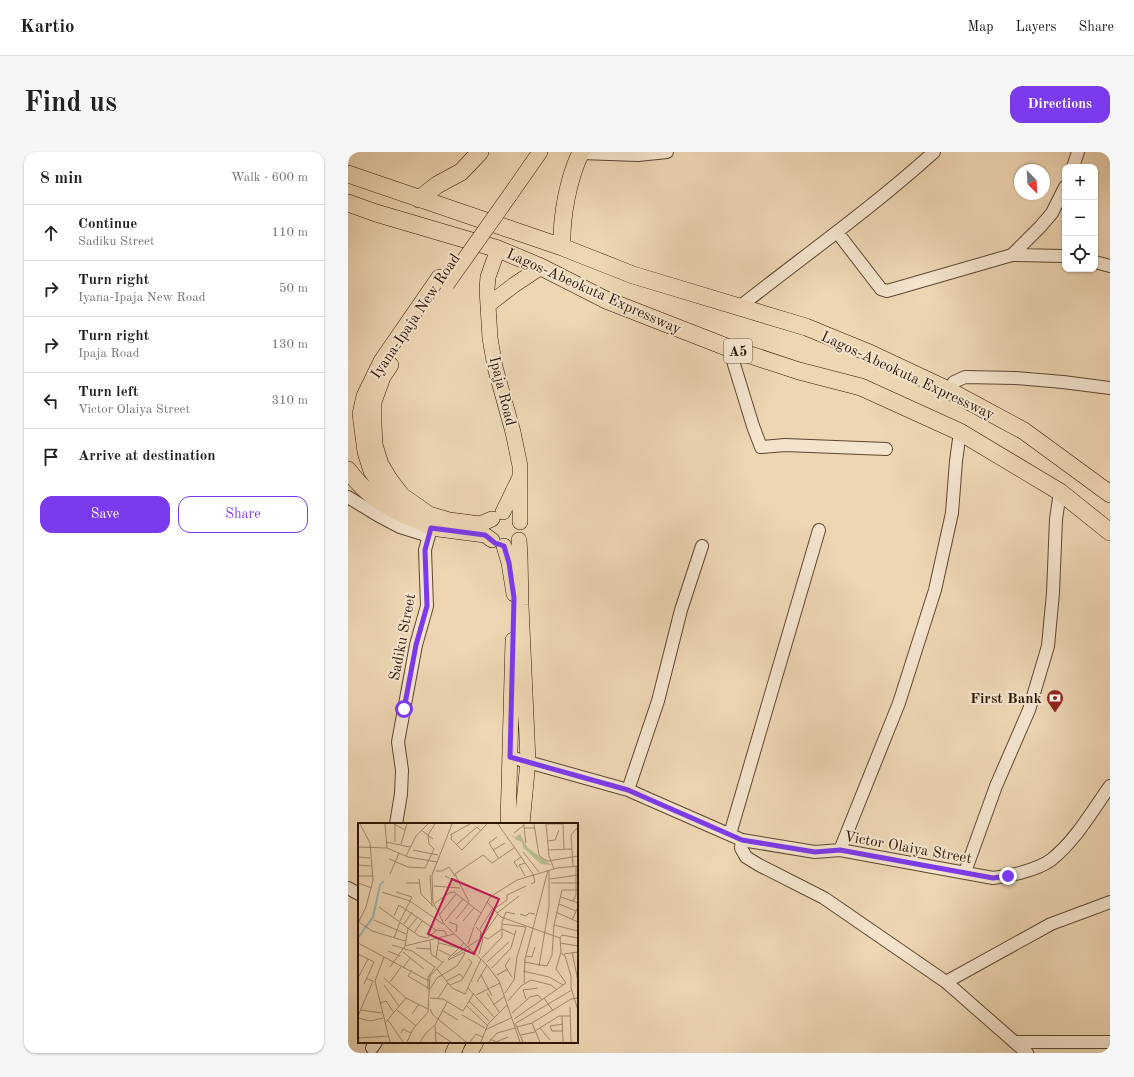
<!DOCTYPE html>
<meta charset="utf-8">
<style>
:root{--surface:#fff;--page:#f6f6f6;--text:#202124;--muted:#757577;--line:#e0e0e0;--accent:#7c3aed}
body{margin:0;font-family:"Old Standard TT",serif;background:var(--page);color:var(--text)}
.controls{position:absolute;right:12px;top:12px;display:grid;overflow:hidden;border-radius:8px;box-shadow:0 1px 3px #0004}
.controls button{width:36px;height:36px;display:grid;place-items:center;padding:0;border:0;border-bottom:1px solid var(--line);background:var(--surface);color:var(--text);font:20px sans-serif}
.compass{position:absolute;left:666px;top:12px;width:36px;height:36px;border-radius:50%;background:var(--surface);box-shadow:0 1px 3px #0004;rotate:156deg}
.stop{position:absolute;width:12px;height:12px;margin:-9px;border:3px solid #7c3aed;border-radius:50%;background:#fff}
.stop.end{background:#7c3aed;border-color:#fff;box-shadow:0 1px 4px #0008}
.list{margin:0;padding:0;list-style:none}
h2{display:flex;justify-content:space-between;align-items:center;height:52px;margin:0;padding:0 16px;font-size:17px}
h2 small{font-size:13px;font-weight:400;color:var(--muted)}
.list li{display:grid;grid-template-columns:26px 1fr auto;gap:12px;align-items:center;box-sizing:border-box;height:56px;padding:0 16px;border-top:1px solid var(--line)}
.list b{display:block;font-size:15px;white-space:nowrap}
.list p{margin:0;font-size:13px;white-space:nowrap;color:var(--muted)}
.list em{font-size:13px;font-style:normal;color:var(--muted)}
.actions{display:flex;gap:8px;padding:12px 16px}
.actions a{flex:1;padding:9px 0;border:1px solid var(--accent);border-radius:12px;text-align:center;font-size:14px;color:var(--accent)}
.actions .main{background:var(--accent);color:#fff}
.icon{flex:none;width:22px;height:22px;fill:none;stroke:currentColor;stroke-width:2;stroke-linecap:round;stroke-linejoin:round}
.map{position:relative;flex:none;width:762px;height:901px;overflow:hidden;border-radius:12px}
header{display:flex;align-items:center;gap:24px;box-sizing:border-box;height:56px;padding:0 20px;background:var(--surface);border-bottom:1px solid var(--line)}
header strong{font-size:19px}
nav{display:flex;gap:22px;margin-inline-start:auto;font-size:14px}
.intro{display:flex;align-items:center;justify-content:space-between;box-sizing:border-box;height:96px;padding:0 24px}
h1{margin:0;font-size:28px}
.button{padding:10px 18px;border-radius:12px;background:var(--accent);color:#fff;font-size:14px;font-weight:700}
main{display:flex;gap:24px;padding:0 24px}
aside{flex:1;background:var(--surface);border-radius:12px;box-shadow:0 1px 3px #0004}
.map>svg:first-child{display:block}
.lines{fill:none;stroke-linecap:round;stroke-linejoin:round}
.minor-casing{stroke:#5d462f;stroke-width:14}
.major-casing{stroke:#2d1603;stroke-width:16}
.highway-casing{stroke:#2d1603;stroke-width:18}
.minor{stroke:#f4e4ce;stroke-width:12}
.major{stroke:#eed6b3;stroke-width:15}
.highway{stroke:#eed6b3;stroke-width:17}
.major-bridge-casing{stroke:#2d1603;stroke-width:16;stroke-linecap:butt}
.major-bridge{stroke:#eed6b3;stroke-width:15}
.route{stroke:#7c3aed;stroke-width:5}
.labels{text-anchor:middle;stroke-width:4;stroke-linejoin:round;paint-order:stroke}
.shield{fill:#f4e4ce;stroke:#695440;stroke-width:1}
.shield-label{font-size:14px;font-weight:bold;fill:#2d1603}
.street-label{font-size:15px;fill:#2d1603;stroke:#f4e4ce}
.poi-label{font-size:15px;font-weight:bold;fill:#2d1603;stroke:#f4e4ce;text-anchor:end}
.inset-river{fill:none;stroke:#9cb7b5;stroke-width:2}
.inset-road{fill:none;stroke:#a1896d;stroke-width:1}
.view{fill:#c2185b;fill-opacity:0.15;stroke:#c2185b;stroke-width:2}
.inset-edge{fill:none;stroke:#2d1603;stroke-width:2}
</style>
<header>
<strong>Kartio</strong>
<nav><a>Map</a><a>Layers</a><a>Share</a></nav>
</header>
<div class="intro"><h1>Find us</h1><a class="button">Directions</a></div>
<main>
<aside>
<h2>8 min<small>Walk · 600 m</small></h2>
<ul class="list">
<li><svg class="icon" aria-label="ahead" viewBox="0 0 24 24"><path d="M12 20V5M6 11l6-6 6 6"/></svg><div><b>Continue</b><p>Sadiku Street</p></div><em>110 m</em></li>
<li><svg class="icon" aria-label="right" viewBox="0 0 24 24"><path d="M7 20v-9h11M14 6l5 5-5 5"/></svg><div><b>Turn right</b><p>Iyana-Ipaja New Road</p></div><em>50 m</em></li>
<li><svg class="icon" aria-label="right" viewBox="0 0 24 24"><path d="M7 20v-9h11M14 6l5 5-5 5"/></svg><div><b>Turn right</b><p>Ipaja Road</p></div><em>130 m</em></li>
<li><svg class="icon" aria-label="left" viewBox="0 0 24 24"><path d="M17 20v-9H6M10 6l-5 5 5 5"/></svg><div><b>Turn left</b><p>Victor Olaiya Street</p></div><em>310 m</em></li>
<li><svg class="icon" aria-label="arrive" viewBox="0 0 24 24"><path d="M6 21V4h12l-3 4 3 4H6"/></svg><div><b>Arrive at destination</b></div></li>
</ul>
<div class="actions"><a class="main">Save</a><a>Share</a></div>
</aside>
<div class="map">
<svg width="762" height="901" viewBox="0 0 762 901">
<rect width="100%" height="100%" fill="#eed6b3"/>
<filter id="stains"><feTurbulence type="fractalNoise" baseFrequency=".005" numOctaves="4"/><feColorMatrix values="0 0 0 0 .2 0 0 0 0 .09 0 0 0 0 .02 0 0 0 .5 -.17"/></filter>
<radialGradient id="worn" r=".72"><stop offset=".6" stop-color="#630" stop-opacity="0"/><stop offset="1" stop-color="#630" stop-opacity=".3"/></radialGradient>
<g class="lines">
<g class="minor-casing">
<path id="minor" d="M233 1 290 3 319 0
M725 15 730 0
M489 80 533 137 539 139 664 103 692 75 704 61 717 35
M664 103 717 104
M747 110 762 114
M390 156C456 104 524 56 586 0
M381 196 405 274 413 295 437 293 538 297
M600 238 606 230 617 225 667 226 715 230 762 236
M0 345 31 364 52 375 81 384
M162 605 280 638 394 688 467 700 492 698 645 726C662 724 689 718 703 708 728 688 744 659 762 634
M280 638 310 549 333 458 354 394
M48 672 53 642 54 618 50 590 68 493 79 454 77 398 83 376
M382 682 471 378
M394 688 393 696 398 705 411 713 476 746 598 830 679 901
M492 698 551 551 587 438 604 361 608 309 612 280
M617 720 648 634 681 558 700 494 705 441 708 367 712 340
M0 736 11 742
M598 830 703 772 762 750
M666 890H762
M24 896 28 890"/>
</g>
<g class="major-casing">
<path id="major" d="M162 43 192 0
M150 97 140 125 139 137 142 186 147 215 165 280 172 314V370
M91 125 33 209 16 244 12 262 17 300 23 319 41 345 69 368 83 376 137 383 144 388
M140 153 166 133 193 115
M43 213 35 225 26 250V273L27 293 33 312 42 327 54 343 81 362 101 368 132 372 144 367
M155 360 171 327
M171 388 172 404 173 453 180 609 174 672
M156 394 161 411 166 442
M160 672 165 488
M105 901 110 890
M122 901 128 890"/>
</g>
<g class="highway-casing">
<path id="highway" d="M0 22 214 95 285 123 458 175 519 200 600 238 676 279 762 342
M71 47 89 33 113 20 132 0
M0 51 28 61 150 97 193 115 258 148 381 196 451 219 513 235 612 280 712 340 762 380
M214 95C213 65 220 27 233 0
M0 318C18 343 41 357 69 368"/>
</g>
<use href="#minor" class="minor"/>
<use href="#major" class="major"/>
<use href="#highway" class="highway"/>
<g class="major-bridge-casing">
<path id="major-bridge" d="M99 132 162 43"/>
</g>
<use href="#major-bridge" class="major-bridge"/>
</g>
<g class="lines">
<path class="route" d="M56 557 68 493 79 454 77 398 83 376 137 383 147 391 156 394 161 411 166 446 162 605 280 638 394 688 467 700 492 698 645 726 660 724"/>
</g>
<defs>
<g id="bank-pin" transform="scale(0.9)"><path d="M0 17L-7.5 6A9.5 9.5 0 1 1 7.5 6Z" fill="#8f2418" stroke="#f4e4ce"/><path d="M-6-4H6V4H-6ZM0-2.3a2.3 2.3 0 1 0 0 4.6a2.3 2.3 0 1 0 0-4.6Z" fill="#fff"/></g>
</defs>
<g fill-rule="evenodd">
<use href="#bank-pin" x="707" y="546"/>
</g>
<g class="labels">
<rect class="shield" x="376" y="187" width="28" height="24" rx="3"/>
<g class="shield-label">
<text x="390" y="204">A5</text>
</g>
<g class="street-label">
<text transform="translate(246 139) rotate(24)" y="5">Lagos-Abeokuta Expressway</text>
<text transform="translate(67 164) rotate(-56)" y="5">Iyana-Ipaja New Road</text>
<text transform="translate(560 223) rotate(25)" y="5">Lagos-Abeokuta Expressway</text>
<text transform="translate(155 239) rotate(76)" y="5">Ipaja Road</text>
<text transform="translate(54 485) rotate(-79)" y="5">Sadiku Street</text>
<text transform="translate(560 695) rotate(10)" y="5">Victor Olaiya Street</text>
</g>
<g class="poi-label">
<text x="694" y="551">First Bank</text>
</g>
</g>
<g transform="translate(10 671)">
<rect width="220" height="220" fill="#eed6b3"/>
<path d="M147 6 156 15 162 11 169 24 193 42 183 41 176 35 165 24 164 19 159 17Z" fill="#b8be8c"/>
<path class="inset-river" d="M0 115 15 94 22 62 26 58"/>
<path class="inset-road" d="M27 1 29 25M36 1 47 7M37 1V19M94 1 74 52 75 79 86 101 129 142 141 158 162 219M140 1 175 51 177 59 173 61M166 1V5H177M176 1 181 32 184 35 190 38 220 33M188 1 191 33 196 46M188 1H205M205 1 206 26M166 5 168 20M63 7 75 16M156 10 166 2M92 12 112 1M94 12 93 16 104 27 129 1M139 14 131 20 141 36M190 18 197 17 201 7M28 19 52 24M43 21 49 1M99 21 119 4 123 8M0 24 29 25 50 34 79 39M55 27 80 32M135 27 147 20M191 27 214 26M165 29 181 49M48 33 58 13 70 1M0 34 12 35M31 36 50 44 67 45 76 26 71 21 70 12 77 1M0 42 13 43M215 43 213 12 220 4M160 45 156 39 163 34M78 48H84L91 44 97 53M32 51 41 30M72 52 74 83M0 53H15M87 53 99 59M167 53 161 42 167 40M61 56 63 71 76 84M192 56 220 52M0 60 14 65M48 60H61M193 60H220M76 63 102 65M24 69 52 78 85 101M38 69 54 74 42 98M203 74 220 80M215 78 218 72V43M111 79 97 51 125 32 134 40 156 25M129 79 143 94 202 115M77 80 91 70 96 69 123 90M201 81 218 88M21 84 61 113 69 115 79 107 87 108 89 113M136 86 149 77V72L168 63M198 89 220 99M139 90 161 73M82 91 98 71M162 91 168 93 171 90 177 91M36 93 41 82 78 107M98 96 111 80M16 97 48 111M214 97 220 84M87 98 105 76M105 98 116 85M1 99 14 108 47 118M91 99 99 102 98 109M0 100 8 84 15 57 12 20 2 1M46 101 54 89M144 101 168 104 159 134 156 157 147 170M196 102 220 108M116 103 132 74 159 57 199 45 220 43M50 106 59 95M122 106 135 85M56 110 64 98M126 111 140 91M126 114 130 116 144 106 157 112M36 115 42 99M72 118 73 131 84 139M0 120 71 158M81 120 101 125M202 120 220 123M110 121 116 104M34 122 54 128 77 144M47 123 50 105M58 125 73 126M81 127 93 133M30 128 42 133M45 129 66 146M214 129 220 158M203 130 207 133 213 153V165L220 187M0 131 16 139 6 161M121 131 125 116 122 107M206 131 220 129M95 133 122 116 123 109 118 104M168 133 174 134 177 124M26 134 17 158 32 219M78 135 81 115M124 135 144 114V99L148 89 157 91M152 135 147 143 154 154M90 136 106 120M90 137 113 126M129 139 151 119M166 139 189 143 194 132 196 102 204 67H220M181 143 191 84V47M32 144 47 123 96 111M45 145 52 135M134 145 153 125 158 107M79 146 94 165 107 171 123 136M54 147 50 153 70 165M165 148 191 154 205 162M123 152 134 173M139 152 150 146M0 155 10 136M26 155 48 175 70 186M88 158 102 151 105 155M32 159 43 144M119 159 129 142M166 160 167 136 190 47M26 162 41 183M92 162 104 157 114 139 110 136M110 165 136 194M72 166 79 155 99 143 107 130M70 167V154L77 144M129 170 141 189M118 172 142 160M72 175 85 176 105 188 116 170M80 175 90 160M186 175 195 188M168 176 165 167 180 165M111 178 131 198M150 178 163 163 173 157 193 162 199 167M22 180 28 178 36 190M135 182 147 173M109 183 129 202M212 184 213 219M72 186 75 192 108 219M3 187 24 190M39 187 58 203M85 188 100 197M154 190 172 174 180 172 184 177M54 191 61 181M220 191V205M104 192 127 205M0 193 15 158 9 156M204 193 205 219M0 195 13 198 25 195M156 196 208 160 198 146 203 129 202 115 204 112 220 115M30 197 45 219M27 200 48 175M157 200 165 219M158 200 214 167M174 200 182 219M77 203 78 219M159 204 174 200 213 176 220 175M182 205 192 217M127 207 153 195M177 208 201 193H212M205 208H194L192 203 205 201M78 209 93 219M43 210 45 206 53 210M163 212 177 209M0 215 30 213M132 216 138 219 150 214M49 219 55 206 70 189 72 153 86 138M62 219 68 210 77 202 89 179M112 219 118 211 125 214M123 219 130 201 149 182M131 219 139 210 157 205"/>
<path class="view" d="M94 56 141 76 116 131 70 111Z"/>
<rect width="220" height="220" class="inset-edge"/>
</g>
<rect width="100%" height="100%" filter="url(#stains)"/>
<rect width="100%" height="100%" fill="url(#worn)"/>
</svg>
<div class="controls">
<button>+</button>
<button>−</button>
<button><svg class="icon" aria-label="locate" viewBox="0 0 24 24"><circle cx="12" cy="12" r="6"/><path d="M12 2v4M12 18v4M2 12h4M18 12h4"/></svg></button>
</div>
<svg class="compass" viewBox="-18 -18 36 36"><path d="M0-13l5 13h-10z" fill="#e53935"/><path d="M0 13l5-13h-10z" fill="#757577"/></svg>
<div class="stop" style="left:56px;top:557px"></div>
<div class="stop end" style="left:660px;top:724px"></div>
</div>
</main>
